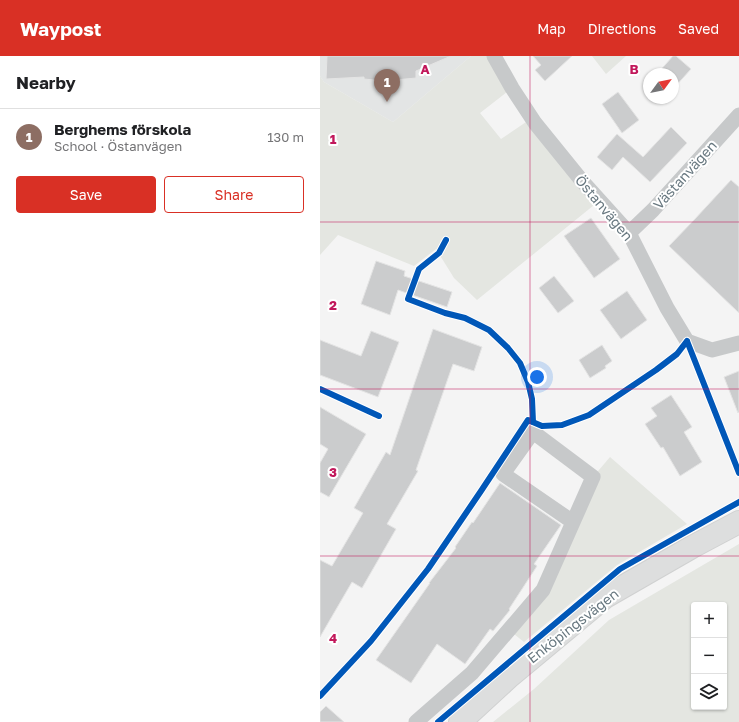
<!DOCTYPE html>
<meta charset="utf-8">
<style>
:root{--surface:#fff;--page:#f2f2f2;--text:#202124;--muted:#757577;--line:#e0e0e0;--accent:#d93025}
body{margin:0;font-family:"Golos Text",sans-serif;background:var(--page);color:var(--text)}
.controls{position:absolute;right:12px;bottom:12px;display:grid;overflow:hidden;border-radius:4px;box-shadow:0 1px 3px #0004}
.controls button{width:36px;height:36px;display:grid;place-items:center;padding:0;border:0;border-bottom:1px solid var(--line);background:var(--surface);color:var(--text);font:20px sans-serif}
.compass{position:absolute;left:323px;top:12px;width:36px;height:36px;border-radius:50%;background:var(--surface);box-shadow:0 1px 3px #0004;rotate:57deg}
.you{position:absolute;left:217px;top:321px;width:14px;height:14px;margin:-10px;border:3px solid #fff;border-radius:50%;background:#1a73e8;box-shadow:0 0 0 6px #1a73e833}
.badge{display:grid;place-items:center;width:26px;height:26px;border-radius:50%;background:var(--accent);color:#fff;font-size:13px;font-weight:700}
.pin{position:absolute;translate:-50% -33px;filter:drop-shadow(0 1px 2px #0008)}
.pin::after{content:'';position:absolute;top:21px;width:14px;height:12px;background:inherit;clip-path:polygon(0 0,100% 0,50% 100%)}
.list{margin:0;padding:0;list-style:none}
h2{display:flex;justify-content:space-between;align-items:center;height:52px;margin:0;padding:0 16px;font-size:17px}
h2 small{font-size:13px;font-weight:400;color:var(--muted)}
.list li{display:grid;grid-template-columns:26px 1fr auto;gap:12px;align-items:center;box-sizing:border-box;height:56px;padding:0 16px;border-top:1px solid var(--line)}
.list b{display:block;font-size:15px;white-space:nowrap}
.list p{margin:0;font-size:13px;white-space:nowrap;color:var(--muted)}
.list em{font-size:13px;font-style:normal;color:var(--muted)}
.actions{display:flex;gap:8px;padding:12px 16px}
.actions a{flex:1;padding:9px 0;border:1px solid var(--accent);border-radius:4px;text-align:center;font-size:14px;color:var(--accent)}
.actions .main{background:var(--accent);color:#fff}
.icon{flex:none;width:22px;height:22px;fill:none;stroke:currentColor;stroke-width:2;stroke-linecap:round;stroke-linejoin:round}
.map{position:relative;flex:none;width:419px;height:666px;overflow:hidden}
header{display:flex;align-items:center;gap:24px;box-sizing:border-box;height:56px;padding:0 20px;background:var(--accent);color:#fff}
header strong{font-size:19px}
nav{display:flex;gap:22px;margin-inline-start:auto;font-size:14px}
main{display:flex}
aside{flex:1;background:var(--surface)}
.map>svg:first-child{display:block}
.built{fill:#e3e5e5}
.green{fill:#e4e6e1;fill-rule:evenodd}
.building{fill:#cbcccd;stroke:#e4e4e4}
.lines{fill:none;stroke-linecap:round;stroke-linejoin:round}
.secondary-casing{stroke:#d0d1d1;stroke-width:24}
.street{stroke:#c7c9ca;stroke-width:15}
.secondary{stroke:#dddede;stroke-width:22}
.cycleway-casing{stroke:#fff;stroke-width:8}
.cycleway{stroke:#0057b8;stroke-width:6}
.grid{fill:none;stroke:#c2185b;stroke-width:1;stroke-opacity:0.55}
.labels{text-anchor:middle;stroke-width:4;stroke-linejoin:round;paint-order:stroke}
.street-label{font-size:14px;fill:#687880;stroke:#fff}
.grid-label{font-size:13px;text-anchor:middle;font-weight:bold;fill:#c2185b;stroke:#fff;stroke-width:4;stroke-linejoin:round;paint-order:stroke}
</style>
<header>
<strong>Waypost</strong>
<nav><a>Map</a><a>Directions</a><a>Saved</a></nav>
</header>
<main>
<aside>
<h2>Nearby<small></small></h2>
<ul class="list">
<li><span class="badge" style="background:#8d6e63">1</span><div><b>Berghems förskola</b><p>School · Östanvägen</p></div><em>130 m</em></li>
</ul>
<div class="actions"><a class="main">Save</a><a>Share</a></div>
</aside>
<div class="map">
<svg width="419" height="666" viewBox="0 0 419 666">
<rect width="100%" height="100%" fill="#f4f4f4"/>
<path class="built" d="M0 0H151L73 66 4 26 0 20Z"/>
<path class="green" d="M151 0H167L187 36 160 57 181 83 212 62 279 145 157 244 134 222 116 193 94 210 18 179 0 199V20L4 26 73 66Z
M272 0H306L286 18Z
M290 401 367 468 297 509 204 586 189 574 223 534 273 421Z
M419 488V666H173L214 633 289 564ZM374 549H404V651H374Z"/>
<path class="building" d="M7 0H131L96 15V22L64 25 44 23V21L6 23Z
M213 0H252L225 25 215 14 221 9Z
M353 0H356L371 13 353 33V18H337Z
M298 36 319 64 302 77 282 48Z
M351 71 367 87 330 126 303 101 292 114 277 101 297 78 323 101Z
M411 124 419 131V257L349 190 374 164Z
M271 162 300 203 274 222 244 180Z
M56 205 85 215 84 220 132 236 127 251 78 234 70 259 41 248Z
M234 220 254 245 238 257 219 232Z
M307 235 327 264 301 283 280 254Z
M113 273 162 291 154 315 133 308 96 414 98 415 67 468 76 473 42 532 32 526 0 581V504L12 510 43 457 34 452 66 396 70 399Z
M51 275 79 286 58 341 0 319V284L41 300Z
M282 289 292 305 285 310 286 312 270 322 259 304Z
M419 315V356L418 357 404 321Z
M351 339 372 371 364 376 382 406 360 420 343 391 341 392 325 368 337 360 331 352Z
M0 351 46 378 9 441 0 436V407L8 393 0 388Z
M180 427 241 469 214 508 217 510 189 553 190 554 173 575 170 573 145 608 117 588 91 627 56 604 110 527H109L136 492 135 491 152 466 153 467Z
M6 650 24 666H0V656Z"/>
<g class="lines">
<g class="secondary-casing">
<path id="secondary" d="M140 666 190 620 285 541 372 491 419 466"/>
</g>
<path class="street" d="M174 0 192 32 215 67 262 125 309 177 347 252 367 285 392 294 419 287
M309 177 333 154 419 59
M96 666 152 617 223 534 273 421 213 376 183 418 253 466"/>
<use href="#secondary" class="secondary"/>
<g class="cycleway-casing">
<path id="cycleway" d="M126 184 119 197 99 213 88 243 125 257 145 262 169 274 188 292 200 307 208 326 212 343 213 366
M367 285 419 417
M0 333 59 360
M0 640 51 585 108 513 161 435 208 364 222 370 242 369 269 359 336 314 357 298 367 285
M118 666 300 513 419 446"/>
</g>
<use href="#cycleway" class="cycleway"/>
</g>
<path class="grid" d="M210 0V666M0 166H419M0 333H419M0 500H419"/>
<g class="labels">
<g class="street-label">
<text transform="translate(365 119) rotate(-48)" y="5">Västanvägen</text>
<text transform="translate(284 152) rotate(50)" y="5">Östanvägen</text>
<text transform="translate(253 570) rotate(-38)" y="5">Enköpingsvägen</text>
</g>
</g>
<g class="grid-label">
<text x="105" y="18">A</text>
<text x="314" y="18">B</text>
<text x="13" y="88">1</text>
<text x="13" y="254">2</text>
<text x="13" y="421">3</text>
<text x="13" y="587">4</text>
</g>
</svg>
<div class="controls">
<button>+</button>
<button>−</button>
<button><svg class="icon" aria-label="layers" viewBox="0 0 24 24"><path d="M12 4l9 5-9 5-9-5zM3 14l9 5 9-5"/></svg></button>
</div>
<svg class="compass" viewBox="-18 -18 36 36"><path d="M0-13l5 13h-10z" fill="#e53935"/><path d="M0 13l5-13h-10z" fill="#757577"/></svg>
<div class="you"></div>
<div class="pin badge" style="left:67px;top:46px;background:#8d6e63">1</div>
</div>
</main>
